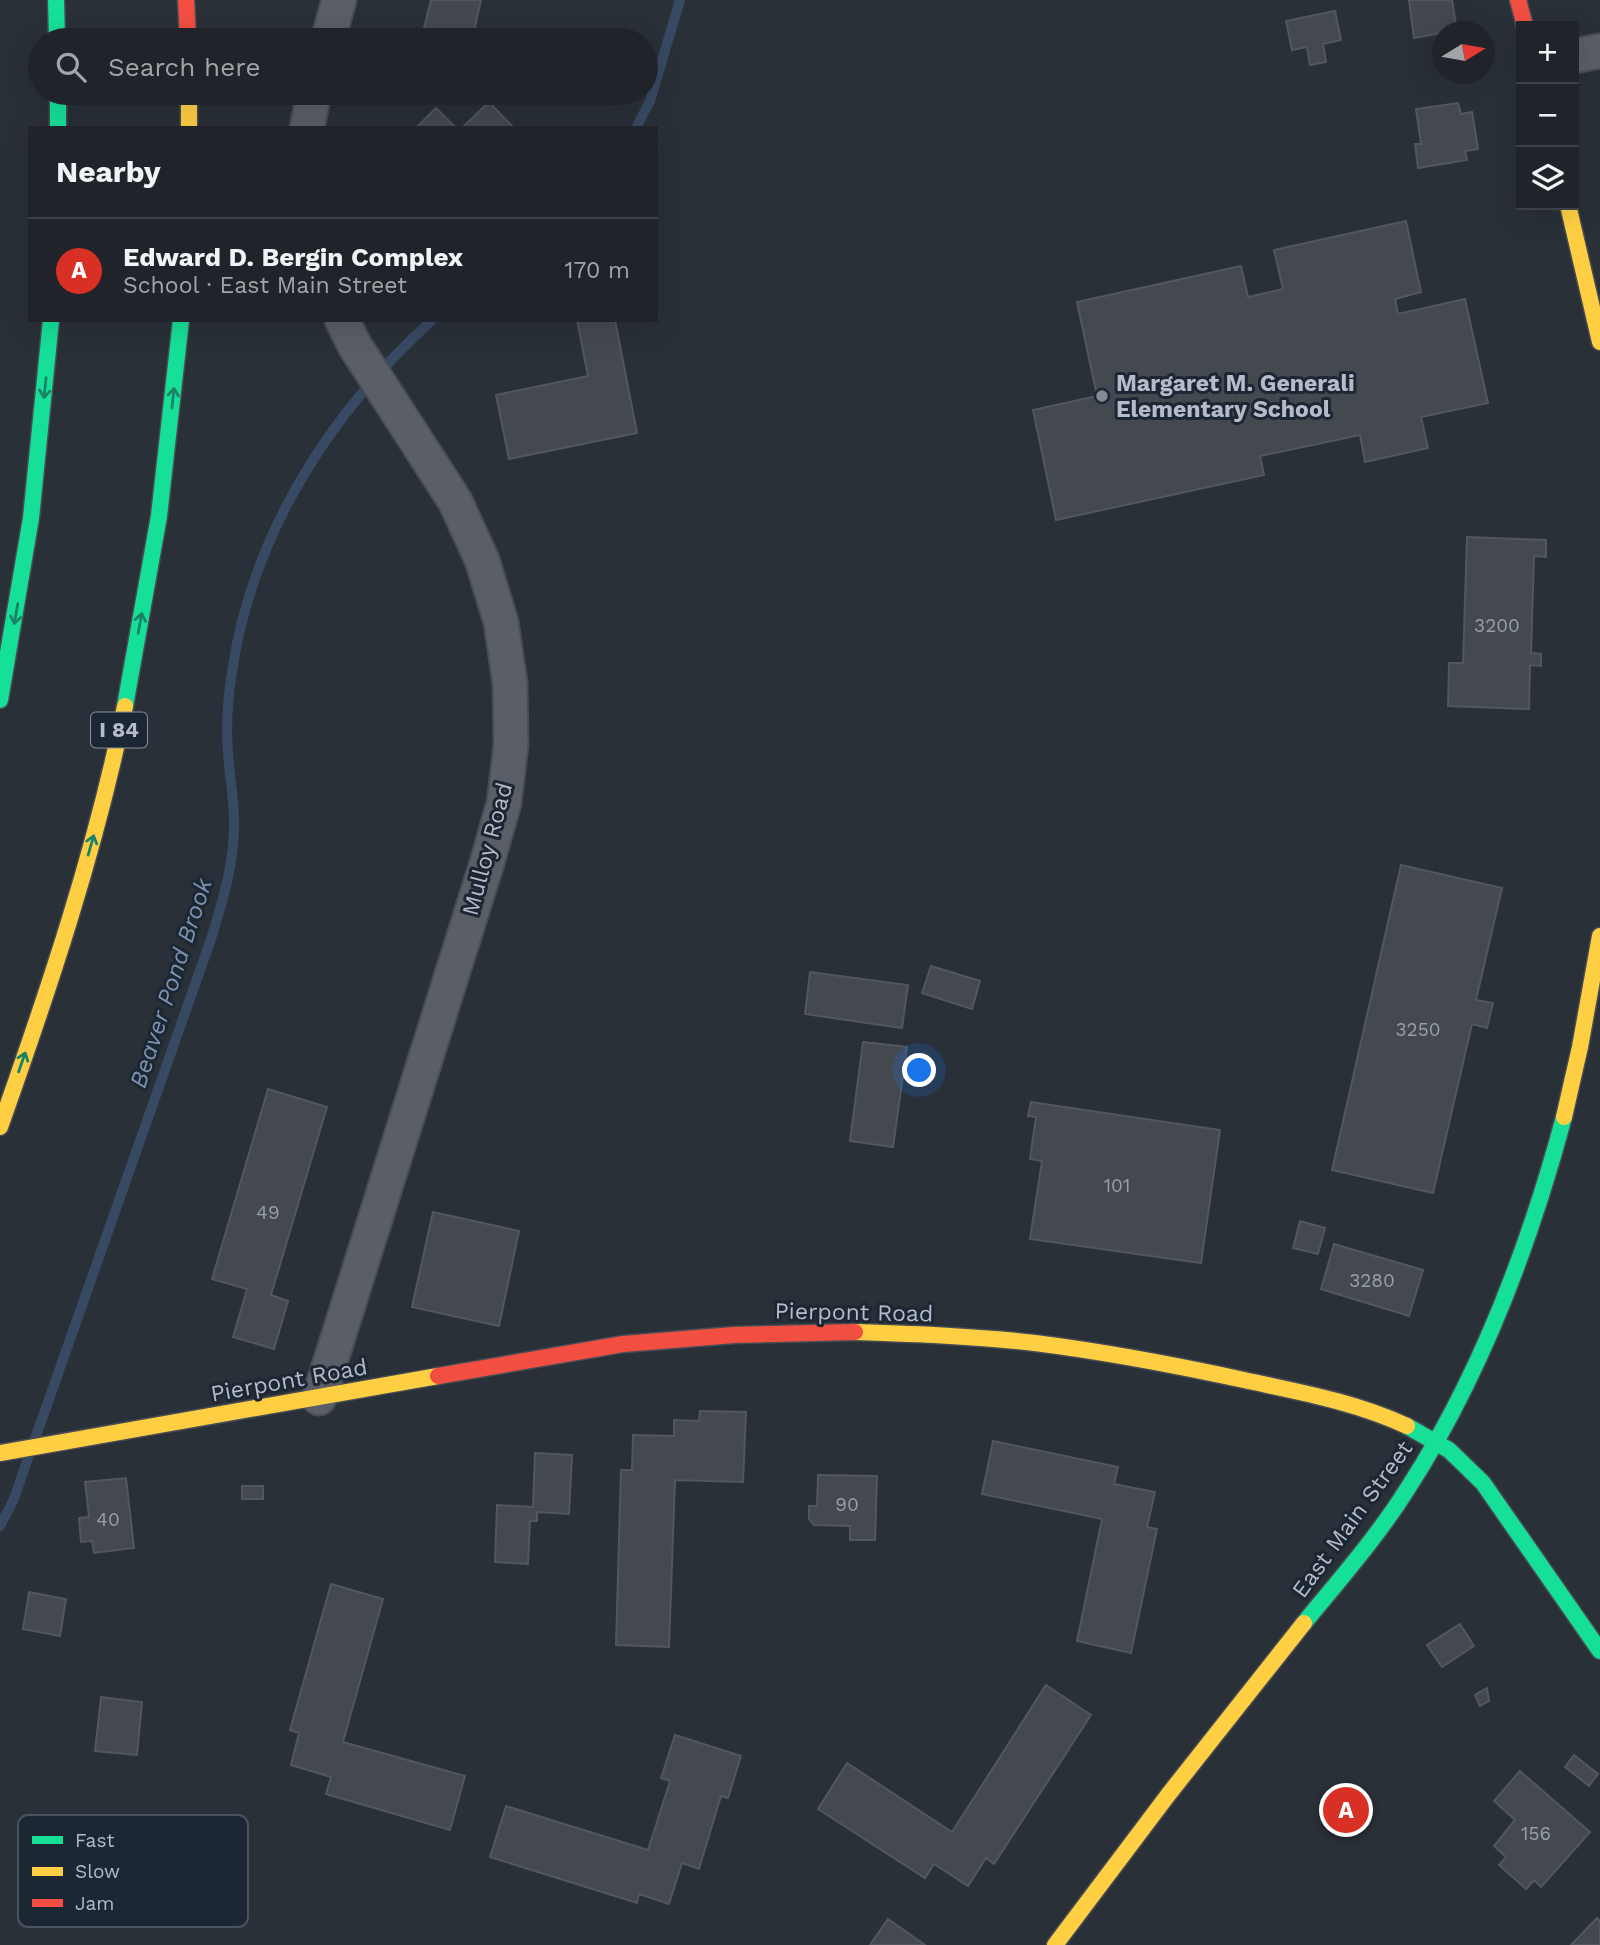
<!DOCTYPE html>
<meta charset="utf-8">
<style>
:root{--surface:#20242a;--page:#2d3036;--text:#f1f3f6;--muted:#a2a4a8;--line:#3d4147;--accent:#d93025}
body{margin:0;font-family:"Work Sans",sans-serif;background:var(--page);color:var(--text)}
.controls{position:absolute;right:21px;top:21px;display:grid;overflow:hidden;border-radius:0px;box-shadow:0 7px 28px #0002}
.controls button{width:63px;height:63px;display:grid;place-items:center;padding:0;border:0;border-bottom:2px solid var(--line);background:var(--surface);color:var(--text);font:35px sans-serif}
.compass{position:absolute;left:1432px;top:21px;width:63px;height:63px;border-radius:50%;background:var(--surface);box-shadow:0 7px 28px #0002;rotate:79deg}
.you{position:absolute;left:920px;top:1071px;width:24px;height:24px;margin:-18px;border:5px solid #fff;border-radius:50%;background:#1a73e8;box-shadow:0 0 0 10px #1a73e833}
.badge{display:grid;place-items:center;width:46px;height:46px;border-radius:50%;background:var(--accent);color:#fff;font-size:23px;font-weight:700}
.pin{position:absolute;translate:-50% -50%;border:4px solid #fff;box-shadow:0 2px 7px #0006}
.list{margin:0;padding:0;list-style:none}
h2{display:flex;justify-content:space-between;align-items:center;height:91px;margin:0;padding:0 28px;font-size:30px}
h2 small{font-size:23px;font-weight:400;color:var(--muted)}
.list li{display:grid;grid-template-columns:46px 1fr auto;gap:21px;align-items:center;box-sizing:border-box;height:105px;padding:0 28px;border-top:2px solid var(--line)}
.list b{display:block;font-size:26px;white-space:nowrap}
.list p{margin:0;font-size:23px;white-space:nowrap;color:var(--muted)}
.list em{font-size:23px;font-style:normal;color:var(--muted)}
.icon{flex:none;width:38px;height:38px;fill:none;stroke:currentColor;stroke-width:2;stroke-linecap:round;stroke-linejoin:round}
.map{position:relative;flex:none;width:1600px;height:1945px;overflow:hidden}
.search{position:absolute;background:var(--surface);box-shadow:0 7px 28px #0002;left:28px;top:28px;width:630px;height:77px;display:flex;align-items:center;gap:18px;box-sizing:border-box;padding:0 24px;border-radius:38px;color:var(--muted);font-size:26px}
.panel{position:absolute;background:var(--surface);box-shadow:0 7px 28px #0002;left:28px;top:126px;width:630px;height:196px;border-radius:0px}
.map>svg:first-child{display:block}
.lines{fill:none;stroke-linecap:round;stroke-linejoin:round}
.stream{stroke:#384963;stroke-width:10}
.building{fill:#444950;stroke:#52575f;stroke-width:2}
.street-casing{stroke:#484c53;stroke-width:37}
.fast-casing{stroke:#484c53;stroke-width:19}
.slow-casing{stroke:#484c53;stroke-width:19}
.jam-casing{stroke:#484c53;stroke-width:19}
.street{stroke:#5a5e66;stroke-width:33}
.fast{stroke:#16e098;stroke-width:16}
.slow{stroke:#ffcf43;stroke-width:16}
.jam{stroke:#f24e42;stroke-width:16}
.oneway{stroke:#1a8366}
.poi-dot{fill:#848b96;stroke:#1d2633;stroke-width:2.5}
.labels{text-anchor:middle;stroke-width:6;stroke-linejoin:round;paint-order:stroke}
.number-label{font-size:19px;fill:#989fab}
.shield{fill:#1d2633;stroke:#878f9c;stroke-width:2}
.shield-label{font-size:21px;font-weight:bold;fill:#b4bcc9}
.poi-label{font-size:23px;font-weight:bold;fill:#b4bcc9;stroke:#1d2633;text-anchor:start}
.street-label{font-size:23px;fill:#b4bcc9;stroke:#1d2633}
.water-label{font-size:24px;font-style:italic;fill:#7c92b1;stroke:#1d2633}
.key{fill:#1d2633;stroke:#4a5360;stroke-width:2}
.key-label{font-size:19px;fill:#b4bcc9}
</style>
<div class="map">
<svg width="1600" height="1945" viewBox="0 0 1600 1945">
<rect width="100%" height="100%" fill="#2a3038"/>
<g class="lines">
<path class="stream" d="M636 128 650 101 680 0
M35 1439 211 939C223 900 235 861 234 820 234 797 229 774 228 752 226 727 228 697 232 672 252 534 330 413 432 320
M0 1526 14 1499 28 1458"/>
</g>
<path class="building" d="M431 0H481L472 40H421Z
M1409 0H1452L1457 31 1442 32V33L1414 38Z
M1335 11 1341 40 1323 44 1326 62 1310 65 1307 47 1292 50 1286 21Z
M489 102 514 128H462Z
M1458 103 1461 114 1472 112 1478 149 1465 151 1467 160 1418 168 1415 144H1421L1416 109Z
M436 108 456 128H416Z
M1406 221 1421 292 1395 299 1398 314 1465 299 1488 403 1421 417 1428 448 1365 462 1360 435 1260 456 1264 475 1056 520 1033 410 1097 396 1077 302 1241 266 1248 297 1283 289 1274 250Z
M577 320H615L637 433 509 459 496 395 588 376Z
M1467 537 1546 540V557L1534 556 1531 653 1541 654V666L1530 665 1529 709 1448 706 1449 663H1463Z
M1401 865 1502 888 1476 1000 1493 1003 1487 1028 1472 1024 1433 1193 1332 1170Z
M931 966 980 981 972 1009 922 993Z
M810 972 908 985 902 1028 805 1014Z
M863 1042 907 1047 893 1147 850 1141Z
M268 1089 327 1107 271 1295 288 1301 274 1349 233 1337 247 1289 212 1279Z
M1031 1102 1220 1130 1201 1263 1030 1239 1042 1161 1030 1159 1036 1117 1028 1116Z
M433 1212 519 1231 499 1326 412 1307Z
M1300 1221 1325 1228 1318 1254 1293 1248Z
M1334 1244 1423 1270 1409 1316 1321 1289Z
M700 1411 746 1412 743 1482 675 1480 669 1647 616 1645 621 1470H632L633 1435 674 1436V1420L699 1421Z
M993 1441 1118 1467 1114 1484 1155 1492 1147 1527 1157 1529 1131 1653 1077 1641 1102 1519 982 1494Z
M535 1453 572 1455 569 1514 537 1512V1521H530L528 1564 495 1562 497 1505 533 1507Z
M818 1475 877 1476 875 1540H850V1526L814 1525 809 1519V1506H817Z
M126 1478 134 1548 94 1553 92 1541 81 1542 79 1518 89 1517 85 1482Z
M242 1486H263V1499H242Z
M331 1584 383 1599 343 1742 465 1776 450 1830 326 1794 331 1777 291 1765 299 1733 290 1730Z
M29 1592 66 1599 60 1636 23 1629Z
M1460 1624 1474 1646 1442 1667 1427 1645Z
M1046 1685 1091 1715 994 1864 986 1858 968 1886 934 1864 925 1878 818 1809 847 1763 952 1832Z
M1487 1688 1489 1701 1480 1706 1475 1695Z
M101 1697 142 1702 137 1755 95 1751Z
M675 1735 741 1756 728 1798 721 1796 699 1869 682 1863 669 1904 639 1894 637 1903 490 1857 506 1806 648 1850 670 1781 661 1778Z
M1574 1755 1598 1774 1589 1786 1565 1767Z
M1520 1771 1590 1832 1541 1887 1534 1880 1526 1889 1499 1865 1506 1857 1494 1846 1515 1820 1494 1801Z
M1597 1918 1600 1921V1945H1571Z
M888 1919 925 1945H870Z"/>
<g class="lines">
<g class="street-casing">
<path id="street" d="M328 40 339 0
M1574 56 1600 51
M307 128 314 93
M319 1398 487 863 504 803 511 745 510 683 501 622 482 560 455 501 355 346 342 320"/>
</g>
<g class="fast-casing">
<path id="fast" d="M56 0 57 40
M58 93V128
M0 700 31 518 51 320
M125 706 159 516 181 320
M1407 1426 1449 1450 1483 1483 1600 1651
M1304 1623C1340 1579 1378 1536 1408 1488 1481 1375 1529 1247 1564 1117"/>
</g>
<g class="slow-casing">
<path id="slow" d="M189 93V128
M1568 205 1600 342
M1564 1117 1580 1047 1600 936
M0 1127C49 989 96 849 125 706
M855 1332C915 1334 976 1336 1035 1343 1106 1352 1175 1365 1244 1380 1299 1392 1356 1402 1407 1426
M0 1453 438 1376
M1055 1945 1168 1795 1304 1623"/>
</g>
<g class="jam-casing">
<path id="jam" d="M186 0 188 40
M1518 0 1525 26
M438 1376 623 1344 734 1335 855 1332"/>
</g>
<use href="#street" class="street"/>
<use href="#fast" class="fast"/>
<use href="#slow" class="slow"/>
<use href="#jam" class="jam"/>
</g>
<defs><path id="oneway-shaft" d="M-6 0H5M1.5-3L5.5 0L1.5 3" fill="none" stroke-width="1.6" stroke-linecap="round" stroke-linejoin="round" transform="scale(1.75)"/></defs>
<g class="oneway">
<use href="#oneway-shaft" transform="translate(45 388) rotate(96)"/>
<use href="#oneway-shaft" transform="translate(173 398) rotate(-84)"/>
<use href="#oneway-shaft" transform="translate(16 614) rotate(100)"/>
<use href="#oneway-shaft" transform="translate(140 623) rotate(-80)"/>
<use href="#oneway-shaft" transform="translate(91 845) rotate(-74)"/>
<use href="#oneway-shaft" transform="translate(22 1062) rotate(-71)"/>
</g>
<circle class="poi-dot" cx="1102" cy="396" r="7"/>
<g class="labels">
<g class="number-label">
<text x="1497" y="632">3200</text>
<text x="1418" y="1036">3250</text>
<text x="1117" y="1192">101</text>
<text x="268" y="1219">49</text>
<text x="1372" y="1287">3280</text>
<text x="847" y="1511">90</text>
<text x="108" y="1526">40</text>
<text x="1536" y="1840">156</text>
</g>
<rect class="shield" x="91" y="712.5" width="56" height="35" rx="5"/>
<g class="shield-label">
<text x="119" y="737">I 84</text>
</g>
<g class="poi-label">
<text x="1116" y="391">Margaret M. Generali<tspan x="1116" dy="26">Elementary School</tspan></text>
</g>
<g class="street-label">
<text transform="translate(487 849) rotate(-75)" y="8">Mulloy Road</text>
<text transform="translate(854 1312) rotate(1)" y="8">Pierpont Road</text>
<text transform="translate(289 1380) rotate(-10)" y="8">Pierpont Road</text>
<text transform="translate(1352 1519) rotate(-54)" y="8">East Main Street</text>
</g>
<g class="water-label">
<text transform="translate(171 983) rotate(-72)" y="8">Beaver Pond Brook</text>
</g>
</g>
<rect x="18" y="1815" width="230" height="112" rx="10" class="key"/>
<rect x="32" y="1836" width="31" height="8" fill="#16e098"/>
<rect x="32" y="1867" width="31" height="9" fill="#ffcf43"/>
<rect x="32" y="1899" width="31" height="8" fill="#f24e42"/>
<g class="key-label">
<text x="75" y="1847">Fast</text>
<text x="75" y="1878">Slow</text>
<text x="75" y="1910">Jam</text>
</g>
</svg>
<div class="controls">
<button>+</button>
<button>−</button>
<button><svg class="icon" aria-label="layers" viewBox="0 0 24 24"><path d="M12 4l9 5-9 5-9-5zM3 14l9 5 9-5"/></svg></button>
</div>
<svg class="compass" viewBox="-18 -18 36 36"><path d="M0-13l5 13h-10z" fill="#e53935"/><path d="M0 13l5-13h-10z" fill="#a2a4a8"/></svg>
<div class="you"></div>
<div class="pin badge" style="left:1346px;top:1810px">A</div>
<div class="search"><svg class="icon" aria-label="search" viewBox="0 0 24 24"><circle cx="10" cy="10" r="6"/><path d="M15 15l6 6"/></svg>Search here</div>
<section class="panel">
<h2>Nearby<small></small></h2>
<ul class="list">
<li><span class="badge">A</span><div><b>Edward D. Bergin Complex</b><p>School · East Main Street</p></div><em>170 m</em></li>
</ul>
</section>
</div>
